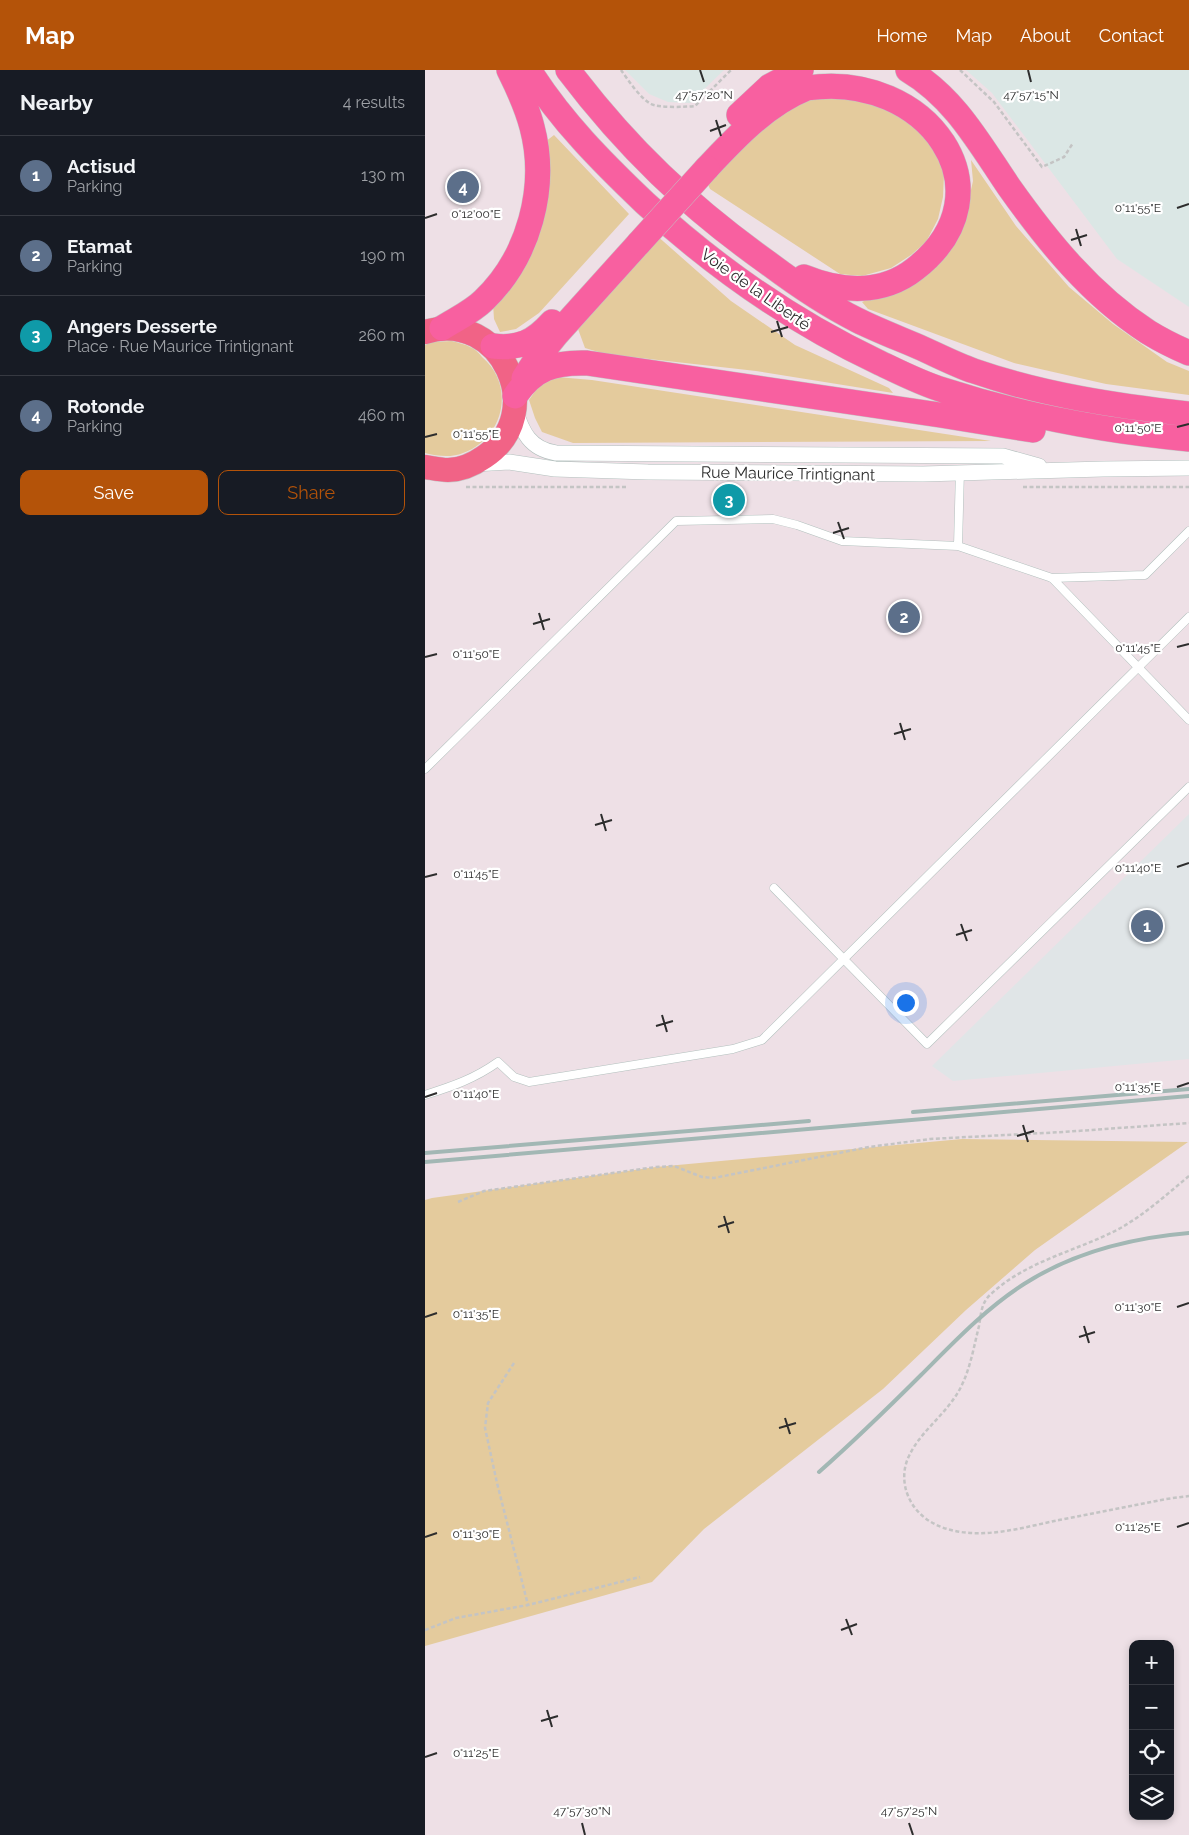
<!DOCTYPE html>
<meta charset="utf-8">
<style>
:root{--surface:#171b24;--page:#20242c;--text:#f1f3f6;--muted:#9ea1a6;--line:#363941;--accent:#b45309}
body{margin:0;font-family:Raleway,sans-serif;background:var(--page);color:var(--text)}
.controls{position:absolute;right:15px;bottom:15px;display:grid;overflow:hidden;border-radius:10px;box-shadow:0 2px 8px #0003}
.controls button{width:45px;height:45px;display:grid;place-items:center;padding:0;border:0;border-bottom:1px solid var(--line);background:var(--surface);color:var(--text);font:25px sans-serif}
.you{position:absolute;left:480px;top:932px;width:18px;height:18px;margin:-12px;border:4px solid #fff;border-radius:50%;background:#1a73e8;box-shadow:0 0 0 8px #1a73e833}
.badge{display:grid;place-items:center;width:32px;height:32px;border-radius:50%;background:var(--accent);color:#fff;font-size:16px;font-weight:700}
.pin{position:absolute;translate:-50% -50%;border:2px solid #fff;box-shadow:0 1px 5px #0006}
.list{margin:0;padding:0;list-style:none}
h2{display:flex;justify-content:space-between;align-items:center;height:65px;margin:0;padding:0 20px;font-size:21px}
h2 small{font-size:16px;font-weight:400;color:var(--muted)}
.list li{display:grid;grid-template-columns:32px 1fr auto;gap:15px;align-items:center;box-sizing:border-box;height:80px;padding:0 20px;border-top:1px solid var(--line)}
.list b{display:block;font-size:19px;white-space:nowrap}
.list p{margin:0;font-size:16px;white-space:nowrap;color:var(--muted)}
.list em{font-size:16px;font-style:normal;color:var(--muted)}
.actions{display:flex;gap:10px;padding:15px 20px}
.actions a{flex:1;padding:11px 0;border:1px solid var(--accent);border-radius:10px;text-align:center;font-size:18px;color:var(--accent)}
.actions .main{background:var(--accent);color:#fff}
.icon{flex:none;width:28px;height:28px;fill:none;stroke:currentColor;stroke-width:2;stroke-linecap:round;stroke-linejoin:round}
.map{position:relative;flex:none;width:764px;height:1765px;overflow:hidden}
header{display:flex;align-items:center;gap:30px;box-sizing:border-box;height:70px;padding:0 25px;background:var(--accent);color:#fff}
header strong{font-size:24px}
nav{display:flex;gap:28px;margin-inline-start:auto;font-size:18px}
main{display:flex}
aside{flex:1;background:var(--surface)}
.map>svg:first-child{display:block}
.industrial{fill:#e0e5e7}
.airport{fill:#dbe7e5}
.green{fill:#e4cb9d}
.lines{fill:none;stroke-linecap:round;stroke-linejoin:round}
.service-casing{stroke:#b3c0be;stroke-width:9}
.minor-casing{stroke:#b3c0be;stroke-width:16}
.primary-casing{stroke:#c4c4c4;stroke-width:25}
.trunk-casing{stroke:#c4c4c4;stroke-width:26}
.path{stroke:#c4c4c4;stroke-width:2.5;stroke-dasharray:4 2.5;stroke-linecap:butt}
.service{stroke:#fff;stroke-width:8}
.minor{stroke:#fff;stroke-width:15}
.primary{stroke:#f16386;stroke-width:24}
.trunk{stroke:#f860a0;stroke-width:25}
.rail{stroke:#a2b7b4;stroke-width:4}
.trunk-bridge-casing{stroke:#c4c4c4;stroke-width:26;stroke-linecap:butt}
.trunk-bridge{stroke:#f860a0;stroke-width:25}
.ticks{fill:none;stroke:#2d2d2d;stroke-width:2}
.labels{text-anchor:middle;stroke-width:4.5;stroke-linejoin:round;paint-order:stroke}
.street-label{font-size:16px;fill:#2d2d2d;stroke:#fff}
.ticks-label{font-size:12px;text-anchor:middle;fill:#2d2d2d;stroke:#fff;stroke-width:4.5;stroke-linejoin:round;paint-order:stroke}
</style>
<header>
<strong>Map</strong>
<nav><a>Home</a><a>Map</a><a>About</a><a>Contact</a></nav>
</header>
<main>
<aside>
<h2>Nearby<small>4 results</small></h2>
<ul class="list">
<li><span class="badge" style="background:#5c6f8a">1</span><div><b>Actisud</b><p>Parking</p></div><em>130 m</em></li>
<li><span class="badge" style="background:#5c6f8a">2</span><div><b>Etamat</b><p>Parking</p></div><em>190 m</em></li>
<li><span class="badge" style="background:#0f9aa8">3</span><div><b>Angers Desserte</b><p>Place · Rue Maurice Trintignant</p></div><em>260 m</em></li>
<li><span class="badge" style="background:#5c6f8a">4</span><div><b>Rotonde</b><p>Parking</p></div><em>460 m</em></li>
</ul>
<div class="actions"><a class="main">Save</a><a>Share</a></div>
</aside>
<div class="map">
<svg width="764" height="1765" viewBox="0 0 764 1765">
<rect width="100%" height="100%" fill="#eee0e6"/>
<path class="industrial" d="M764 744V989L528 1011 507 996Z"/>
<path class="airport" d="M200 0H299L265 33 243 32 224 24Z
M541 0H764V237L692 189 567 23Z"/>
<path class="green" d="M391 25 468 28 506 71 519 104 518 127 513 149 501 172 486 185 466 198 437 206 415 204 285 119 280 108 353 44Z
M129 65 204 144 114 243 91 259 75 262 69 249 68 234 120 72Z
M546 90 591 156 644 217 688 254 742 292 764 301V325L681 314 589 293 443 239 437 232 450 226 541 142 548 111Z
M230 164 306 231 370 275 464 318 468 323 331 301 180 284 160 278 153 259Z
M27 271C33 273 40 274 45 277 50 279 54 283 57 287 91 316 79 368 38 383 26 388 12 386 0 383V275L7 272Z
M132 307 167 310 566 371 148 373 117 362 110 348 104 330 113 317Z
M537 1069 763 1072 610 1180 541 1240 458 1319 279 1459 227 1512 0 1576V1130L7 1128 231 1097Z"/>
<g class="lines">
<g class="service-casing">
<path id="service" d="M533 476 627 508 764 650
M627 508 720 505 764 461
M0 699 251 451 348 449 372 455 417 471 533 476 535 400
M349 818 502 974 764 717
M0 1025C28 1016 49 1009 73 992L89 1007 104 1012 308 979 337 970 764 547"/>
</g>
<g class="minor-casing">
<path id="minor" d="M90 339C97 362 105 379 131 383L578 386 614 396
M49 394 84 392 130 399 223 402 498 404 678 399 764 398"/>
</g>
<g class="primary-casing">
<path id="primary" d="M0 262C76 238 125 344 59 387 49 394 36 400 23 400 15 400 7 398 0 397"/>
</g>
<g class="trunk-casing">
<path id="trunk" d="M104 0C136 51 177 92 220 133 291 198 366 251 453 292 474 302 495 313 518 320 598 346 680 361 764 369
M143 0C202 78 263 136 343 193 371 214 400 234 432 250 452 260 473 268 494 277 512 285 531 295 549 301 618 325 692 336 764 344
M483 0C530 28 554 73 584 117 623 172 666 225 723 262 736 270 750 277 764 283
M314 45 345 16 376 0
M282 98C311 67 342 34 382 18 502 0 589 122 490 199 457 225 416 222 379 207
M17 258C31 249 47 242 59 230 104 187 123 117 107 57 102 37 93 18 84 0
M68 276C94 279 109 272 127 252
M99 308 110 291 131 265 214 173
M90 326C109 298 129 292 162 293L515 345 608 360"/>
</g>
<path class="path" d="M196 0C203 10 215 28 226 34 233 38 261 37 270 36L306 0
M535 0 569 32 617 97 639 87 648 73
M41 417H203
M598 417H764
M764 1106C741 1125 718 1146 692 1160 651 1181 599 1192 565 1225 556 1233 556 1245 554 1256 548 1280 544 1307 530 1327 516 1348 494 1364 484 1386 477 1400 478 1417 485 1430 493 1446 509 1456 526 1460 561 1469 600 1457 634 1450 670 1443 705 1436 741 1429L764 1426
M33 1132 59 1121 231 1097 249 1096 277 1107 289 1108 444 1077 505 1069 638 1062 764 1053
M89 1293 63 1333 60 1358 72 1413 103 1535
M0 1560 31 1548 103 1535 215 1507"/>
<use href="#service" class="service"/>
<use href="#minor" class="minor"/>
<use href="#primary" class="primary"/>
<use href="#trunk" class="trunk"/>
<path class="rail" d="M488 1042 764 1019
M0 1083 384 1051
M0 1092 764 1026
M394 1402C429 1371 463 1338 496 1305 528 1273 560 1239 599 1214 649 1182 705 1168 764 1163"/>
<g class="trunk-bridge-casing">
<path id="trunk-bridge" d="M214 173 282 98"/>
</g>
<use href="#trunk-bridge" class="trunk-bridge"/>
</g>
<path class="ticks" d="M275 0 279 12M603 0 606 12M291 50 296 66M285 61 301 55M752 138 764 134M0 148 12 144M651 159 656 176M646 170 662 165M352 251 357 267M346 262 363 257M752 357 764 354M0 367 12 364M413 452 419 469M408 463 424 458M114 543 119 560M108 554 125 549M752 577 764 574M0 587 12 584M475 653 480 670M469 664 486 659M176 744 181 761M170 755 187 750M752 797 764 793M0 807 12 804M536 854 542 871M531 865 547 860M237 945 242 962M231 956 248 951M752 1017 764 1013M0 1027 12 1023M598 1055 603 1072M592 1066 609 1061M299 1146 304 1163M293 1157 309 1152M752 1237 764 1233M0 1247 12 1243M659 1256 664 1273M654 1267 670 1262M360 1348 365 1364M354 1358 371 1353M752 1457 764 1453M0 1467 12 1463M421 1549 427 1565M416 1560 432 1554M122 1640 127 1657M116 1651 133 1646M0 1687 12 1683M157 1753 160 1765M484 1753 488 1765"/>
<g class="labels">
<g class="street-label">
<text transform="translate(331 219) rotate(35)" y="6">Voie de la Liberté</text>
<text transform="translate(363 403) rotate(1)" y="6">Rue Maurice Trintignant</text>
</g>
</g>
<g class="ticks-label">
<text x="279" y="29">47°57'20"N</text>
<text x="606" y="29">47°57'15"N</text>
<text x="713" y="142">0°11'55"E</text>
<text x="51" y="148">0°12'00"E</text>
<text x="713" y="362">0°11'50"E</text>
<text x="51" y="368">0°11'55"E</text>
<text x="713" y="582">0°11'45"E</text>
<text x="51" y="588">0°11'50"E</text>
<text x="713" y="802">0°11'40"E</text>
<text x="51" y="808">0°11'45"E</text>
<text x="713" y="1021">0°11'35"E</text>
<text x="51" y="1028">0°11'40"E</text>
<text x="713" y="1241">0°11'30"E</text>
<text x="51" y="1248">0°11'35"E</text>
<text x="713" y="1461">0°11'25"E</text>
<text x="51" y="1468">0°11'30"E</text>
<text x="51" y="1687">0°11'25"E</text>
<text x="157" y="1745">47°57'30"N</text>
<text x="484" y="1745">47°57'25"N</text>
</g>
</svg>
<div class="controls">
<button>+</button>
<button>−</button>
<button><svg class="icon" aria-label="locate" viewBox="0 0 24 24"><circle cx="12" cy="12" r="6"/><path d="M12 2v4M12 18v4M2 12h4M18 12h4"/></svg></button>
<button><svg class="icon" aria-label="layers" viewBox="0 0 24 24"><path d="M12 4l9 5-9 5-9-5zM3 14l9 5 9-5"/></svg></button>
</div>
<div class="you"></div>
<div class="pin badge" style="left:722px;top:856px;background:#5c6f8a">1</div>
<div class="pin badge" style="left:479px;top:547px;background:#5c6f8a">2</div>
<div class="pin badge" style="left:304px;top:430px;background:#0f9aa8">3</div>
<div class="pin badge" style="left:38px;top:117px;background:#5c6f8a">4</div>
</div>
</main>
